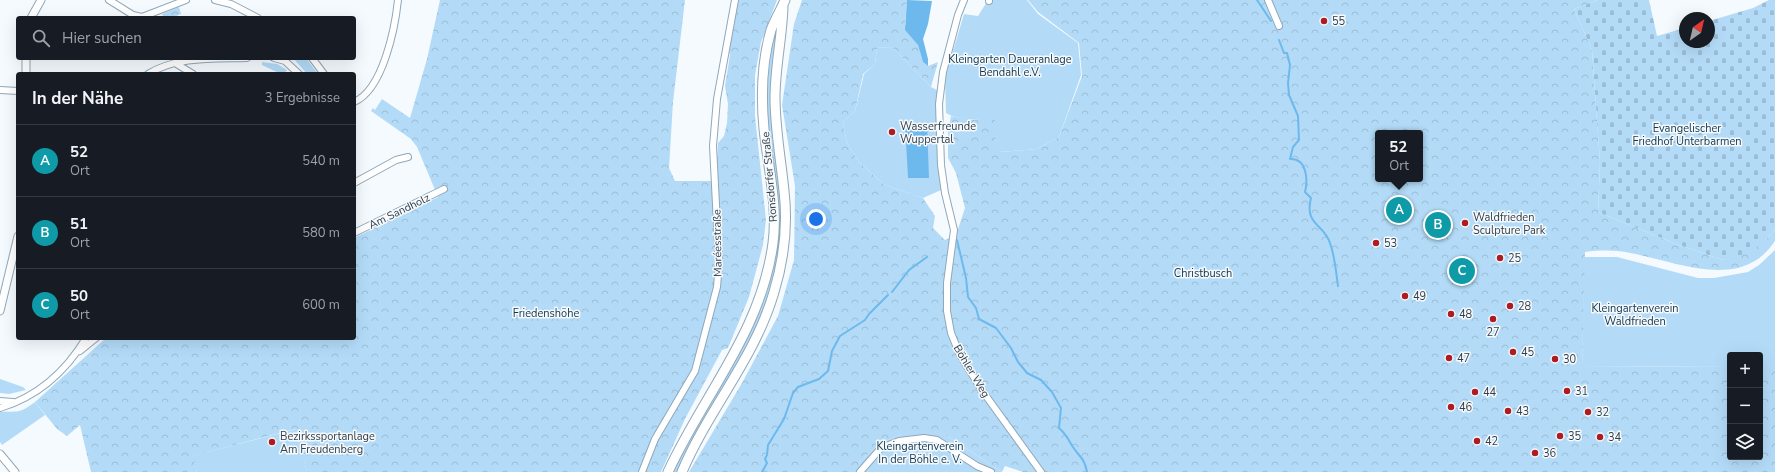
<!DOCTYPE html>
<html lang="de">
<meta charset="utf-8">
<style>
:root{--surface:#171b24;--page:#20242c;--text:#f1f3f6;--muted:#9ea1a6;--line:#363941;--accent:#db2777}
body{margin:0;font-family:"Nunito Sans",sans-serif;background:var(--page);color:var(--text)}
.controls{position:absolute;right:12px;bottom:12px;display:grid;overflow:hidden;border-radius:4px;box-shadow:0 4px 16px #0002}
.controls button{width:36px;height:36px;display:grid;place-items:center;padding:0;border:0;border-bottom:1px solid var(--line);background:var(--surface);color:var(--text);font:20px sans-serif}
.compass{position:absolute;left:1679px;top:12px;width:36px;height:36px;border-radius:50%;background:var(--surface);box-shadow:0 4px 16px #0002;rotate:34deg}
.you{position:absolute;left:816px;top:219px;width:14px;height:14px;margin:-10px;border:3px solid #fff;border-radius:50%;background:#1a73e8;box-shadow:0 0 0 6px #1a73e833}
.badge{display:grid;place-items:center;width:26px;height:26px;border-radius:50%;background:var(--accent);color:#fff;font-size:13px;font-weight:700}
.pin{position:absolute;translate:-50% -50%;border:2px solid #fff;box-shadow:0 1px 4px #0006}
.popup{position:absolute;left:1375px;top:130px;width:48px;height:52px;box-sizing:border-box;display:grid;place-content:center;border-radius:4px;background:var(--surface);filter:drop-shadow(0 1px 3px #0005);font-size:13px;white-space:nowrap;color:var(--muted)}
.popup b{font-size:15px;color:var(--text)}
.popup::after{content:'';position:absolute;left:50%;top:100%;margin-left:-8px;border:8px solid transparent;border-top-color:var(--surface)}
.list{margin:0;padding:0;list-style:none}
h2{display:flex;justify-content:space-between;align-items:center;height:52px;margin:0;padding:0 16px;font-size:17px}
h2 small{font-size:13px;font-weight:400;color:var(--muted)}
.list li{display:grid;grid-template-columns:26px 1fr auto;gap:12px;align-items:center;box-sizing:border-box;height:72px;padding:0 16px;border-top:1px solid var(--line)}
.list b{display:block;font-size:15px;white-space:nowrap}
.list p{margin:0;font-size:13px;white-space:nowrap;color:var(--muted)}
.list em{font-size:13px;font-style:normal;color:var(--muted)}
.icon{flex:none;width:22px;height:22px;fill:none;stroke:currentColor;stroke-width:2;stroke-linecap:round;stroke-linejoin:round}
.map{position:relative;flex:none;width:1775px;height:472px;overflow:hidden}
.search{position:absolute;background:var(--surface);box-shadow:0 4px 16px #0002;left:16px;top:16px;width:340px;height:44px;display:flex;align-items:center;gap:10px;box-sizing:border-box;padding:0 14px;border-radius:4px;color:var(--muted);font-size:15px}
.panel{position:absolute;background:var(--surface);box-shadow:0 4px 16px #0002;left:16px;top:72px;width:340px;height:268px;border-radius:4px}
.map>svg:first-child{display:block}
.green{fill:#b3dbf8}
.forest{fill:url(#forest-crowns);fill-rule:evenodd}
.cemetery{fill:url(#cemetery-stones)}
.water{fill:#6db9ed}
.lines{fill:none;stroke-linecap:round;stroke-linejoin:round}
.stream{stroke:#6db9ed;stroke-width:2}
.minor-casing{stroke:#8fa8ba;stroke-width:8}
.tertiary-casing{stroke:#8fa8ba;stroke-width:9}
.primary-casing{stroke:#8fa8ba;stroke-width:11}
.minor{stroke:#fff;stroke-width:6}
.tertiary{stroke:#fff;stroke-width:7}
.primary{stroke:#fff;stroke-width:9}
.poi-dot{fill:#ae1c21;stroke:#f5fafe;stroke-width:1.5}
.labels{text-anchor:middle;stroke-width:3;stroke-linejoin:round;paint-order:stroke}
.poi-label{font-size:11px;fill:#343e46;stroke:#f5fafe;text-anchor:start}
.park-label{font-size:11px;fill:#13354a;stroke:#f5fafe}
.street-label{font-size:11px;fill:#343e46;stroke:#f5fafe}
</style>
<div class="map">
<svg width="1775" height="472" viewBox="0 0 1775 472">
<defs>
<pattern id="forest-crowns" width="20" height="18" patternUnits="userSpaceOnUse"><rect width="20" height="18" fill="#b3dbf8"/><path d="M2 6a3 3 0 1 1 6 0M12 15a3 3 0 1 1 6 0" fill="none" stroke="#9bbdd6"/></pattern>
<pattern id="cemetery-stones" width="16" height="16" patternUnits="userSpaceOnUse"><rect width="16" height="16" fill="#b3dbf8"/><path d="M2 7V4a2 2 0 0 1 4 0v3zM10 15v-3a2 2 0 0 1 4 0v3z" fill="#9bbdd6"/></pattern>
</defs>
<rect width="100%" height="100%" fill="#f5fafe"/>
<path class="green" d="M988 0H1027L1038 14 1078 43 1081 75 1059 137 1037 149 999 152 995 136V120C979 120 960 121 946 113L945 78 964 14 978 16Z
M777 31 770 101 781 197V228L779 254 774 278 759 320 747 346 678 472H673C711 392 773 323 779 231 781 194 771 157 768 120 766 98 768 76 771 54 772 46 773 37 777 31Z
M892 47 931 87 939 91 941 190 923 198 885 185 859 162 847 143 843 122 855 111 864 74 875 64 877 48Z
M293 58H306L318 74H307Z
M262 62 277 64 287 70 284 74H281L262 65Z
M1775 250V367H1760V355H1730V367L1582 366 1584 257H1617L1698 278H1714L1748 272 1759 265Z
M0 379 23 387 26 390 9 394 0 393Z
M35 402 45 415 2 445 0 442V412C18 411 19 414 35 402Z
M296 429 307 472H197L192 456Z
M902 434H944L1002 472H864L859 462 880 444Z"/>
<path class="forest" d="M440 0H685L673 102 669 168 675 181H716L718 143 724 136 727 123 728 104 725 86 730 55 728 43 739 0H777L761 42 755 75V116L766 220 763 245 749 297 728 348 722 350 685 419 661 472H307L295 429 193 456 197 472H91L80 425 67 436 57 429 35 402 106 338H354V238L438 197 417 147 411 139 371 111 373 108 375 110 382 99 410 118 427 59Z
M802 0H907L905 25 918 45 923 62 928 66 938 62 931 87 892 47 877 48 875 64 863 74 855 111 843 122 847 143 859 162 885 185 923 198 935 216 933 228 945 240 956 235 965 208 956 173 948 158V132L951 116 972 120H995V136L1000 152 1037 149 1059 137 1082 76 1079 43 1038 12 1028 0H1598L1574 9 1592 50 1600 162 1598 212 1676 244 1723 260 1766 240 1775 229V241C1741 293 1676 261 1630 253 1615 250 1601 250 1585 252L1582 366 1730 367V457H1760V367H1775V472H1023L1005 466 1002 472 944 434H902L880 444 859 462 864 472H689L742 383 778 316 794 260 795 186 782 105 794 24ZM1378 133H1420V179H1378Z
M179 7 181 14 177 15 178 18H164L162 14Z"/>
<path class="cemetery" d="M1598 0H1649L1657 36 1685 28V42H1709V21L1753 8 1769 0H1775V229L1766 240 1746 254 1723 260 1676 244 1598 212 1600 162 1592 50 1574 9Z"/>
<path class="water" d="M907 0 932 1 928 24 923 39 928 59V66L923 62 918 45 905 30Z
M927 123 929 178H908L905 124Z"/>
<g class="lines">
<path class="stream" d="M1257 0 1271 21
M1279 40 1284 53H1287L1290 65 1288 83 1289 95 1298 116 1299 140 1293 147 1290 159C1307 158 1308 180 1305 192L1311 198C1304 225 1324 224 1330 243 1335 257 1336 272 1338 286
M957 240 966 278 968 297 976 308 979 319 996 328 1011 348 1018 362 1027 373 1041 380 1052 392 1061 408 1059 428C1066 434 1068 439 1073 447 1080 458 1084 457 1087 472
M892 292 909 270 927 257
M762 472 767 463 765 459 767 455 768 445 784 419 793 393 798 387 819 379 828 371 832 351 840 336 865 320 869 314 888 295"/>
<g class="minor-casing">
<path id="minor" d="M109 0 133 15 142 17 186 0
M215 0 231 4 258 18
M964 0 958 15 943 72 939 104 941 165 945 193 954 230 947 283V311L951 333 960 355 981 389 1041 472
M989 0V1
M1268 0 1279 26
M274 58 285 61 299 74
M312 58 324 74
M175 63 193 74
M148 74C177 56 215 59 247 58
M0 90 18 91
M354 102C383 90 395 28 398 0
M354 183 396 160 408 157
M354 233 444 189
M80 351 96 338
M0 401 13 402
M0 408C37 397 66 371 86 338
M642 472 655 439 695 371 717 287 719 263 713 146 717 99 735 0
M860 472 881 448 899 441 924 438 937 440 977 466 991 472"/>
</g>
<g class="tertiary-casing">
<path id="tertiary" d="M31 18 41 0
M26 74V58
M0 311 18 236
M0 454 15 472"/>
</g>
<g class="primary-casing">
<path id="primary" d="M668 472C704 394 761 332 773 243 778 205 768 167 764 129 761 97 762 61 771 30 775 19 781 10 785 0
M682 472C708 410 755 358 774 292 784 259 788 225 784 191 781 160 775 129 775 98 775 67 782 38 783 7"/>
</g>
<use href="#minor" class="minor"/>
<use href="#tertiary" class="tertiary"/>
<use href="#primary" class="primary"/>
</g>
<g class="poi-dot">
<circle cx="1324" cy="21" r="4"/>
<circle cx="892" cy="132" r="4"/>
<circle cx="1465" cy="223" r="4"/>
<circle cx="1376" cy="243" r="4"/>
<circle cx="1500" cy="258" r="4"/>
<circle cx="1405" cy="296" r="4"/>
<circle cx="1510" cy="306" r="4"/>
<circle cx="1451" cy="314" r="4"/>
<circle cx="1493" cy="319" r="4"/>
<circle cx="1513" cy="352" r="4"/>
<circle cx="1449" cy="358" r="4"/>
<circle cx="1555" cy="359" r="4"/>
<circle cx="1567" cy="391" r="4"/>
<circle cx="1475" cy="392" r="4"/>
<circle cx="1451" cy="407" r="4"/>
<circle cx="1508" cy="411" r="4"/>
<circle cx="1588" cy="412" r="4"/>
<circle cx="1560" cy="436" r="4"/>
<circle cx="1600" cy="437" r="4"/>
<circle cx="1477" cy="441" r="4"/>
<circle cx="272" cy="442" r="4"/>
<circle cx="1535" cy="453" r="4"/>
</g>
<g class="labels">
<g class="poi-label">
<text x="1332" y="25">55</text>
<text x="900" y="130">Wasserfreunde<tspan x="900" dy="13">Wuppertal</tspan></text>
<text x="1473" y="221">Waldfrieden<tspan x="1473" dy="13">Sculpture Park</tspan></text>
<text x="1384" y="247">53</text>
<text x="1508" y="262">25</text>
<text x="1413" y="300">49</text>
<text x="1518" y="310">28</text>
<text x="1459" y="318">48</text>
<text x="1493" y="336" text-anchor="middle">27</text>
<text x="1521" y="356">45</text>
<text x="1457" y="362">47</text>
<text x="1563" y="363">30</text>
<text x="1575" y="395">31</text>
<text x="1483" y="396">44</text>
<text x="1459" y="411">46</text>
<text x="1516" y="415">43</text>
<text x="1596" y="416">32</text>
<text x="280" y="440">Bezirkssportanlage<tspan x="280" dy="13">Am Freudenberg</tspan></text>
<text x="1568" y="440">35</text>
<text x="1608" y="441">34</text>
<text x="1485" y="445">42</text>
<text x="1543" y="457">36</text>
</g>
<g class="park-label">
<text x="1010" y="63">Kleingarten Daueranlage<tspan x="1010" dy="13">Bendahl e.V.</tspan></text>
<text x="1687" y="132">Evangelischer<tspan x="1687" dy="13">Friedhof Unterbarmen</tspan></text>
<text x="1203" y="277">Christbusch</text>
<text x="1635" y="312">Kleingartenverein<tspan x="1635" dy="13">Waldfrieden</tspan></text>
<text x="546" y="317">Friedenshöhe</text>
<text x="920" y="450">Kleingartenverein<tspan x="920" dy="13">In der Böhle e. V.</tspan></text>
</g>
<g class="street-label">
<text transform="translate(769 177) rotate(-95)" y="4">Ronsdorfer Straße</text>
<text transform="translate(399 211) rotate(-26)" y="4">Am Sandholz</text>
<text transform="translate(717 243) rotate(-91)" y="4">Maréesstraße</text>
<text transform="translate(972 371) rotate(59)" y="4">Böhler Weg</text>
</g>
</g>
</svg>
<div class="controls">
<button>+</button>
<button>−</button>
<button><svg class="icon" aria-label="layers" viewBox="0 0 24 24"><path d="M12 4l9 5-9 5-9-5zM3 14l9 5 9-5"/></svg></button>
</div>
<svg class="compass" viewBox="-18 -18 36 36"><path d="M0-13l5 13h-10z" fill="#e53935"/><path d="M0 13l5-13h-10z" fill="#9ea1a6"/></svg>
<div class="you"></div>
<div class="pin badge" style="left:1399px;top:210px;background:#0f9aa8">A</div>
<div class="popup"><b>52</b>Ort</div>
<div class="pin badge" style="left:1438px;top:225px;background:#0f9aa8">B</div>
<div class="pin badge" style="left:1462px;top:271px;background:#0f9aa8">C</div>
<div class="search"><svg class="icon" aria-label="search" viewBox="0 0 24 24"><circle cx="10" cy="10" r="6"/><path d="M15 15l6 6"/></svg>Hier suchen</div>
<section class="panel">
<h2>In der Nähe<small>3 Ergebnisse</small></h2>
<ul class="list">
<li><span class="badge" style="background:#0f9aa8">A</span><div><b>52</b><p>Ort</p></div><em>540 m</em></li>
<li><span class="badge" style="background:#0f9aa8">B</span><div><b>51</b><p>Ort</p></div><em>580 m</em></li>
<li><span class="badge" style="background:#0f9aa8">C</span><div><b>50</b><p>Ort</p></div><em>600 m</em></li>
</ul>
</section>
</div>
